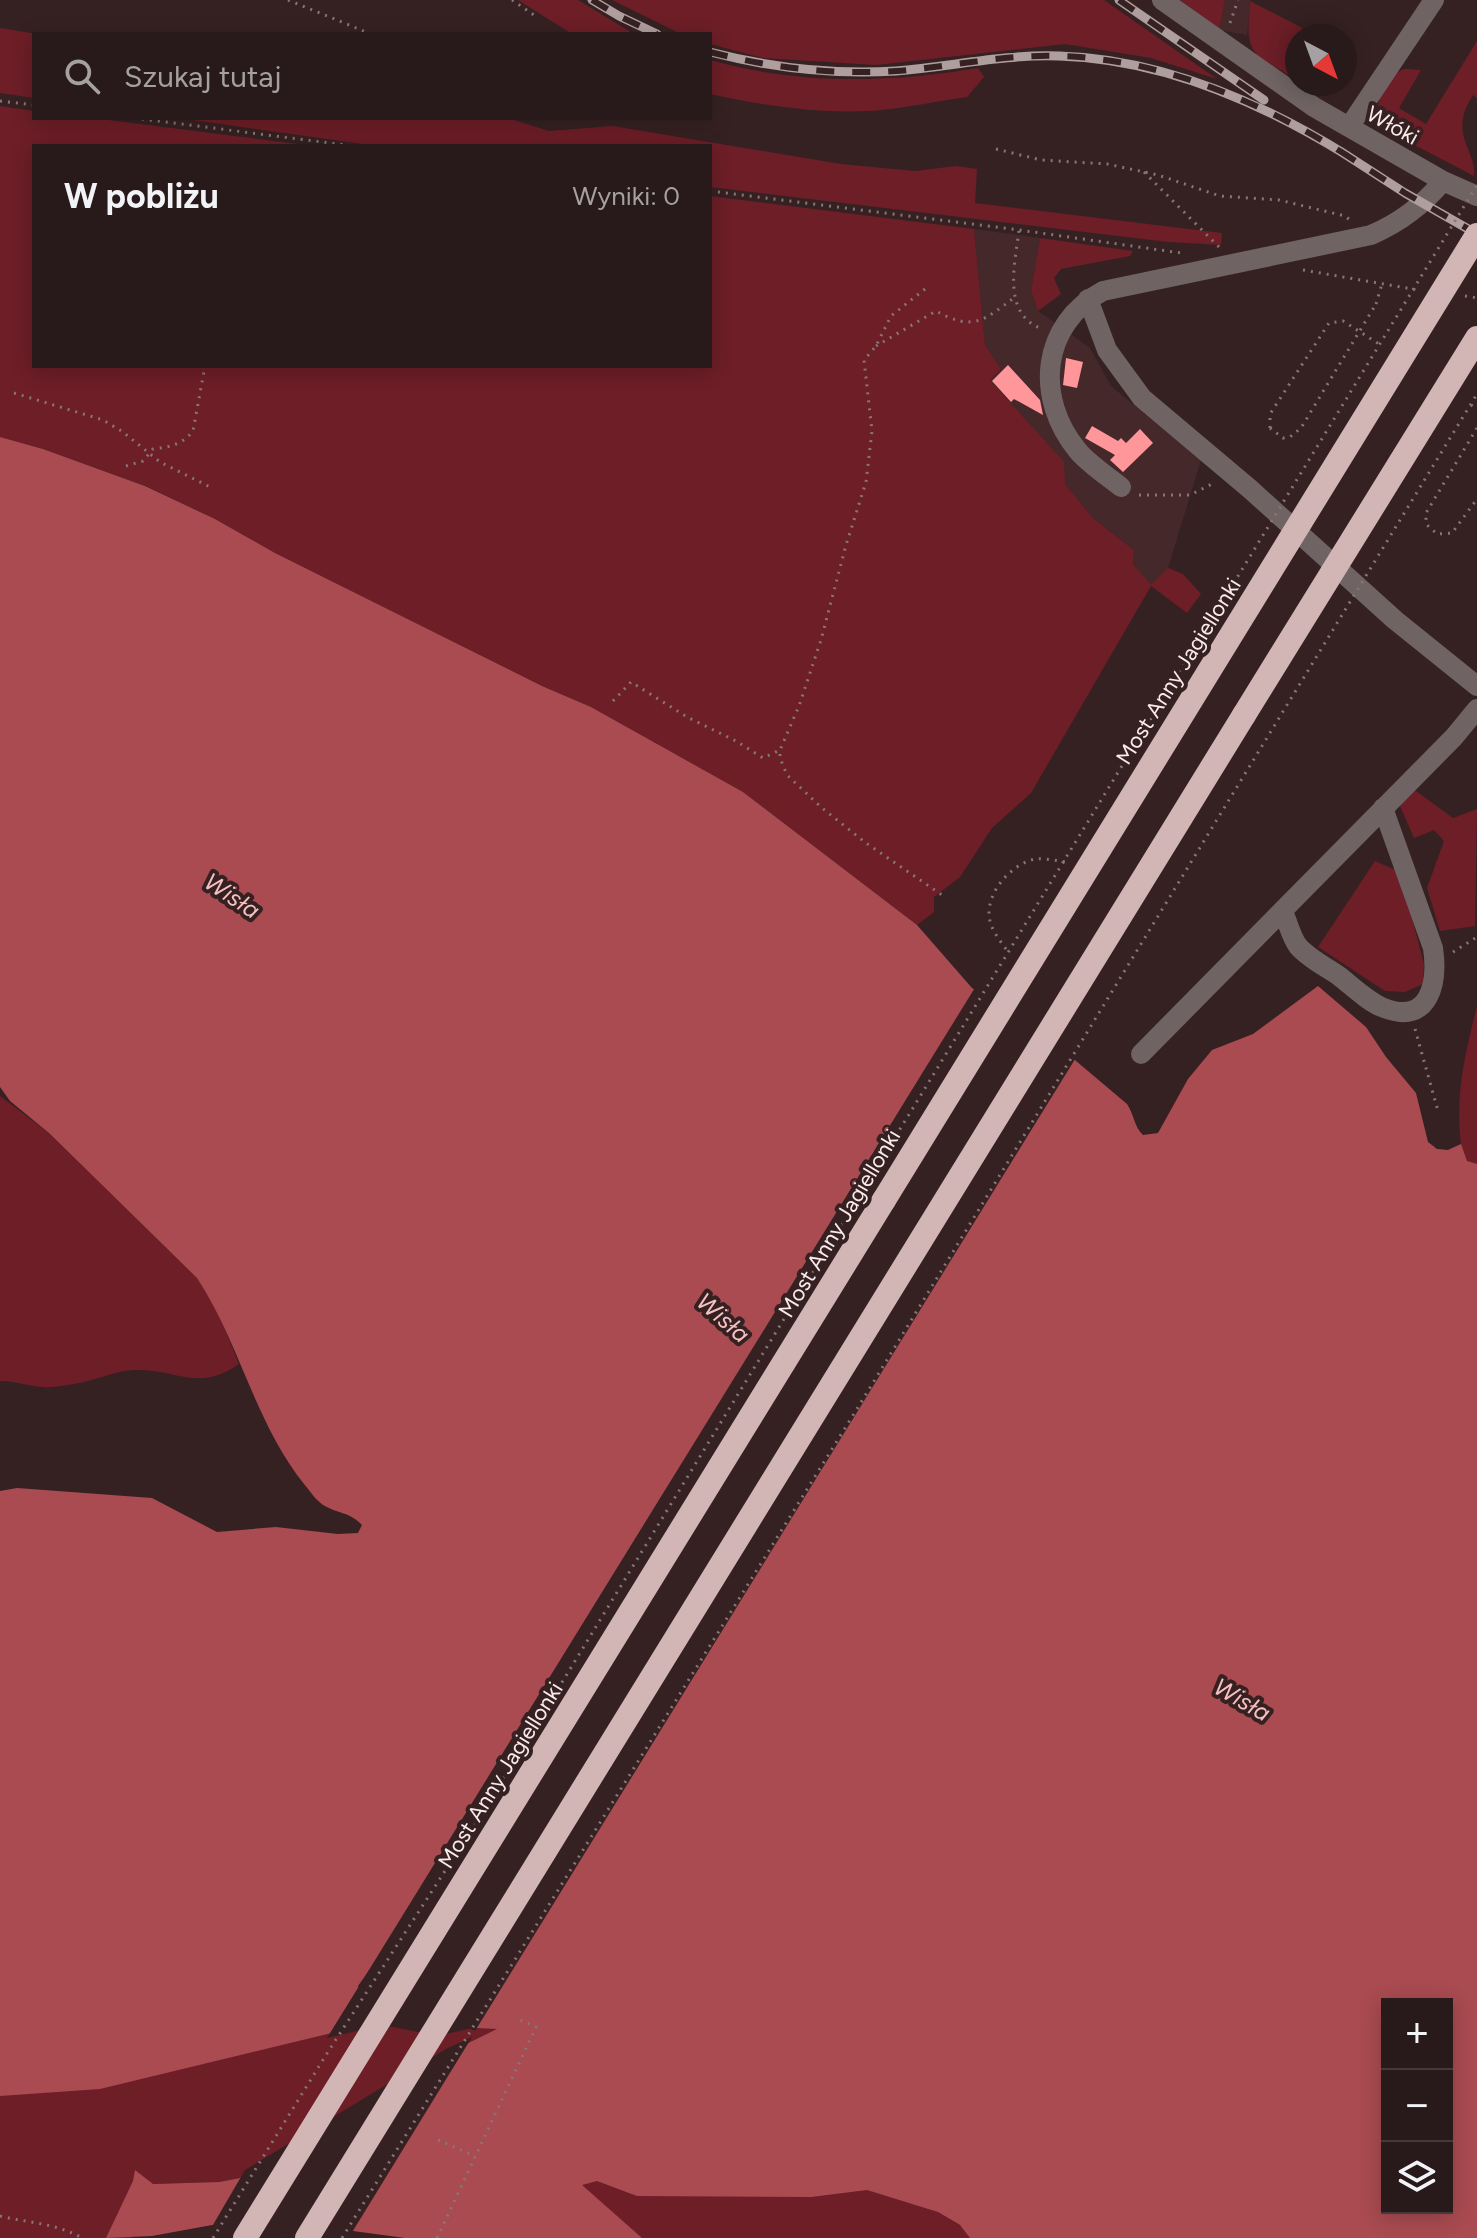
<!DOCTYPE html>
<html lang="pl">
<meta charset="utf-8">
<style>
:root{--surface:#28191a;--page:#302223;--text:#f1f3f6;--muted:#a5a0a2;--line:#443839}
body{margin:0;font-family:Figtree,sans-serif;background:var(--page);color:var(--text)}
.controls{position:absolute;right:24px;bottom:24px;display:grid;overflow:hidden;border-radius:0px;box-shadow:0 4px 20px #0003}
.controls button{width:72px;height:72px;display:grid;place-items:center;padding:0;border:0;border-bottom:2px solid var(--line);background:var(--surface);color:var(--text);font:40px sans-serif}
.compass{position:absolute;left:1285px;top:24px;width:72px;height:72px;border-radius:50%;background:var(--surface);box-shadow:0 4px 20px #0003;rotate:139deg}
.list{margin:0;padding:0;list-style:none}
h2{display:flex;justify-content:space-between;align-items:center;height:104px;margin:0;padding:0 32px;font-size:34px}
h2 small{font-size:26px;font-weight:400;color:var(--muted)}
.icon{flex:none;width:44px;height:44px;fill:none;stroke:currentColor;stroke-width:2;stroke-linecap:round;stroke-linejoin:round}
.map{position:relative;flex:none;width:1477px;height:2238px;overflow:hidden}
.search{position:absolute;background:var(--surface);box-shadow:0 4px 20px #0003;left:32px;top:32px;width:680px;height:88px;display:flex;align-items:center;gap:20px;box-sizing:border-box;padding:0 28px;border-radius:0px;color:var(--muted);font-size:30px}
.panel{position:absolute;background:var(--surface);box-shadow:0 4px 20px #0003;left:32px;top:144px;width:680px;height:224px;border-radius:0px}
.map>svg:first-child{display:block}
.built{fill:#45292a}
.green{fill:#6d1e27}
.water{fill:#a94b51;fill-rule:evenodd}
.pier{fill:#362122}
.building{fill:#fe969a}
.lines{fill:none;stroke-linecap:round;stroke-linejoin:round}
.path{stroke:#887677;stroke-width:3;stroke-dasharray:2 6;stroke-linecap:butt}
.minor{stroke:#6f6363;stroke-width:20}
.highway{stroke:#d2b6b6;stroke-width:24}
.rail-casing{stroke:#af9e9e;stroke-width:9}
.rail{stroke:#362122;stroke-width:6;stroke-dasharray:18;stroke-linecap:butt}
.path-bridge{stroke:#887677;stroke-width:3;stroke-dasharray:2 6;stroke-linecap:butt}
.highway-bridge{stroke:#d2b6b6;stroke-width:24}
.labels{text-anchor:middle;stroke-width:8;stroke-linejoin:round;paint-order:stroke}
.street-label{font-size:22px;fill:#faebeb;stroke:#362122}
.water-label{font-size:24px;font-style:italic;fill:#f7c1c2;stroke:#362122}
</style>
<div class="map">
<svg width="1477" height="2238" viewBox="0 0 1477 2238">
<rect width="100%" height="100%" fill="#362122"/>
<path class="built" d="M1225 0H1250L1247 35 1219 30Z
M974 229 1040 238 1031 291 1038 311 1090 348 1111 386 1201 460 1168 568 1151 586 1133 564 1134 550 1094 519 1065 484 1027 421 990 380 1001 369 985 345Z"/>
<path class="green" d="M518 0H578L634 34H572Z
M612 0H1104L1217 79 1151 58 1065 44 876 65 763 58 710 44V34H681Z
M1180 0H1225L1219 30Z
M1250 1 1318 36H1297V80C1251 51 1245 58 1250 1Z
M0 28 37 34H34V98L0 93Z
M1477 41V98L1473 95C1447 136 1477 149 1474 176L1378 126C1374 108 1383 79 1402 70 1407 68 1416 70 1421 70L1399 108 1426 124Z
M710 60C799 85 888 83 978 68L984 77 967 97C939 101 910 107 882 110 826 115 764 106 710 94Z
M0 106 34 111V118H93L314 146H34V366H710V196L974 229 985 345 1001 369 990 380 1064 462 1065 484 1094 519 1134 550 1133 564 1151 585 1168 568 1183 574 1201 594 1187 613 1151 586 1031 793 992 828 960 877 934 897V912L917 925 743 792 591 707 542 686 275 553 215 519 146 486 43 449 0 437Z
M178 118H508L549 131 613 126 841 164 915 171 956 166 977 169 975 203 1222 233 1221 245 1168 242 710 187V146H377Z
M1040 238 1133 251 1130 256 1061 269 1054 278 1061 294 1038 311 1031 291Z
M1412 788 1453 818 1477 809 1475 926 1440 931 1427 888 1444 841 1434 830 1414 838 1400 806Z
M1375 861 1400 872 1424 964 1423 984 1405 992 1385 991 1318 947Z
M1477 1006V1290L1437 1149 1448 1150 1461 1144C1455 1093 1465 1055 1477 1006Z
M0 1096 49 1133 197 1278 215 1304 239 1364C198 1393 176 1368 133 1370 115 1371 97 1380 79 1383 68 1385 54 1388 43 1387 28 1386 15 1381 0 1381Z
M603 2021 241 2178 219 2182 153 2184 132 2238H0V2071L373 2023 438 2036 476 2027Z
M827 2162 938 2212 981 2238H590L535 2189 597 2181Z"/>
<path class="water" d="M0 437 43 449 145 486 215 519 275 553 542 686 591 707 743 792 917 925 972 988 1024 1017 1127 1104C1134 1114 1134 1127 1143 1135L1158 1133 1188 1079 1212 1050 1253 1034 1318 986 1366 1027 1386 1057 1416 1093 1428 1142 1437 1149 1448 1150 1461 1144 1467 1161 1477 1164V2238H970L960 2225 938 2212 867 2190 811 2197 637 2196 597 2181 582 2185 642 2238H405L353 2231 212 2225 152 2236 106 2238 133 2181 135 2170 153 2184 219 2182 240 2178 448 2053 497 2029 477 2028 370 1969 358 1986 373 2023 100 2089 0 2096V1491L17 1488 152 1498 217 1532 276 1527 338 1534 358 1533 362 1525C348 1511 341 1515 325 1506 317 1502 310 1491 304 1484 254 1421 240 1343 197 1278L49 1133 10 1101 0 1087ZM1387 2004H1447V2208H1387Z"/>
<path class="pier" d="M976 986 1026 1014 1077 1056 475 2031 371 1974 363 1986 377 2022 374 2027 327 2038Z
M472 2037 351 2234 210 2230 245 2170 446 2049Z"/>
<path class="building" d="M1066 358 1083 362 1077 388 1063 385Z
M1008 365 1040 400 1043 415 1014 399 1011 402 992 381Z
M1092 426 1118 441 1121 438 1126 443 1140 429 1153 443 1123 472 1110 460 1115 455 1085 438Z"/>
<g class="lines">
<path class="path" d="M288 0 371 34
M512 0 534 15
M1230 23 1238 0
M0 101 34 105
M134 118 354 146
M996 149 1041 160 1107 164 1158 175 1220 196 1279 200 1345 216 1350 220
M1144 172 1220 248
M710 191 1019 230 1181 253
M1019 231C1015 262 1002 313 1040 328
M1303 270 1418 290
M925 289 891 316 876 346 864 360 872 431 866 482 846 545 821 640 799 706 780 750V758L787 775 822 808 866 843 942 895
M1465 296 1477 298
M1376 304 1382 284
M876 346 936 311C974 332 984 320 1015 297
M14 393 103 420 123 432 160 462 210 487
M1471 405 1477 409
M1270 428V414L1329 323 1343 321 1379 344
M1477 428 1426 513V524L1437 534 1452 533 1477 499
M126 466 143 461 153 449C169 447 182 445 193 431L205 366
M1139 495H1190L1212 484
M613 701 631 682 687 717 736 741 763 758 780 750
M1006 949C998 938 990 928 989 915 988 890 1012 864 1035 859 1045 858 1057 861 1068 862
M1453 952 1477 937
M1415 1029 1438 1111
M438 2140 475 2156
M0 2216C28 2223 56 2223 82 2238
M437 2238 536 2027 518 2019"/>
<path class="minor" d="M1162 0 1314 107 1443 181 1477 196
M1349 127 1434 0
M1088 299 1107 350 1142 398 1250 489 1395 620 1477 686
M1121 487C1107 476 1089 464 1078 451 1034 398 1041 324 1103 291L1371 235C1399 223 1424 204 1443 181
M1283 912C1288 922 1291 937 1298 946 1308 958 1326 967 1339 976 1352 986 1368 1002 1384 1008 1430 1026 1438 982 1433 948L1383 808
M1141 1054 1454 737 1477 709"/>
<path class="highway" d="M245 2238 884 1200
M307 2238 1244 715"/>
<g class="rail-casing">
<path id="rail" d="M592 0 619 16 657 34
M1119 0 1264 100
M710 52C772 68 832 75 896 71 950 67 1004 54 1059 56 1163 59 1261 102 1348 156
M1340 151 1405 193 1477 234"/>
</g>
<use href="#rail" class="rail"/>
<path class="path-bridge" d="M1270 428 1283 438 1290 437 1301 428 1376 304
M213 2238 326 2055 476 1823 1477 185
M342 2238 860 1404 1477 394"/>
<path class="highway-bridge" d="M1244 715 1477 338
M884 1200 1477 235"/>
</g>
<g class="labels">
<g class="street-label">
<text transform="translate(1393 125) rotate(29)" y="8">Włóki</text>
<text transform="translate(1178 671) rotate(-58)" y="8">Most Anny Jagiellonki</text>
<text transform="translate(839 1223) rotate(-59)" y="8">Most Anny Jagiellonki</text>
<text transform="translate(500 1775) rotate(-58)" y="8">Most Anny Jagiellonki</text>
</g>
<g class="water-label">
<text transform="translate(232 896) rotate(34)" y="8">Wisła</text>
<text transform="translate(723 1318) rotate(41)" y="8">Wisła</text>
<text transform="translate(1242 1700) rotate(30)" y="8">Wisła</text>
</g>
</g>
</svg>
<div class="controls">
<button>+</button>
<button>−</button>
<button><svg class="icon" aria-label="layers" viewBox="0 0 24 24"><path d="M12 4l9 5-9 5-9-5zM3 14l9 5 9-5"/></svg></button>
</div>
<svg class="compass" viewBox="-18 -18 36 36"><path d="M0-13l5 13h-10z" fill="#e53935"/><path d="M0 13l5-13h-10z" fill="#a5a0a2"/></svg>
<div class="search"><svg class="icon" aria-label="search" viewBox="0 0 24 24"><circle cx="10" cy="10" r="6"/><path d="M15 15l6 6"/></svg>Szukaj tutaj</div>
<section class="panel">
<h2>W pobliżu<small>Wyniki: 0</small></h2>
<ul class="list">
</ul>
</section>
</div>
